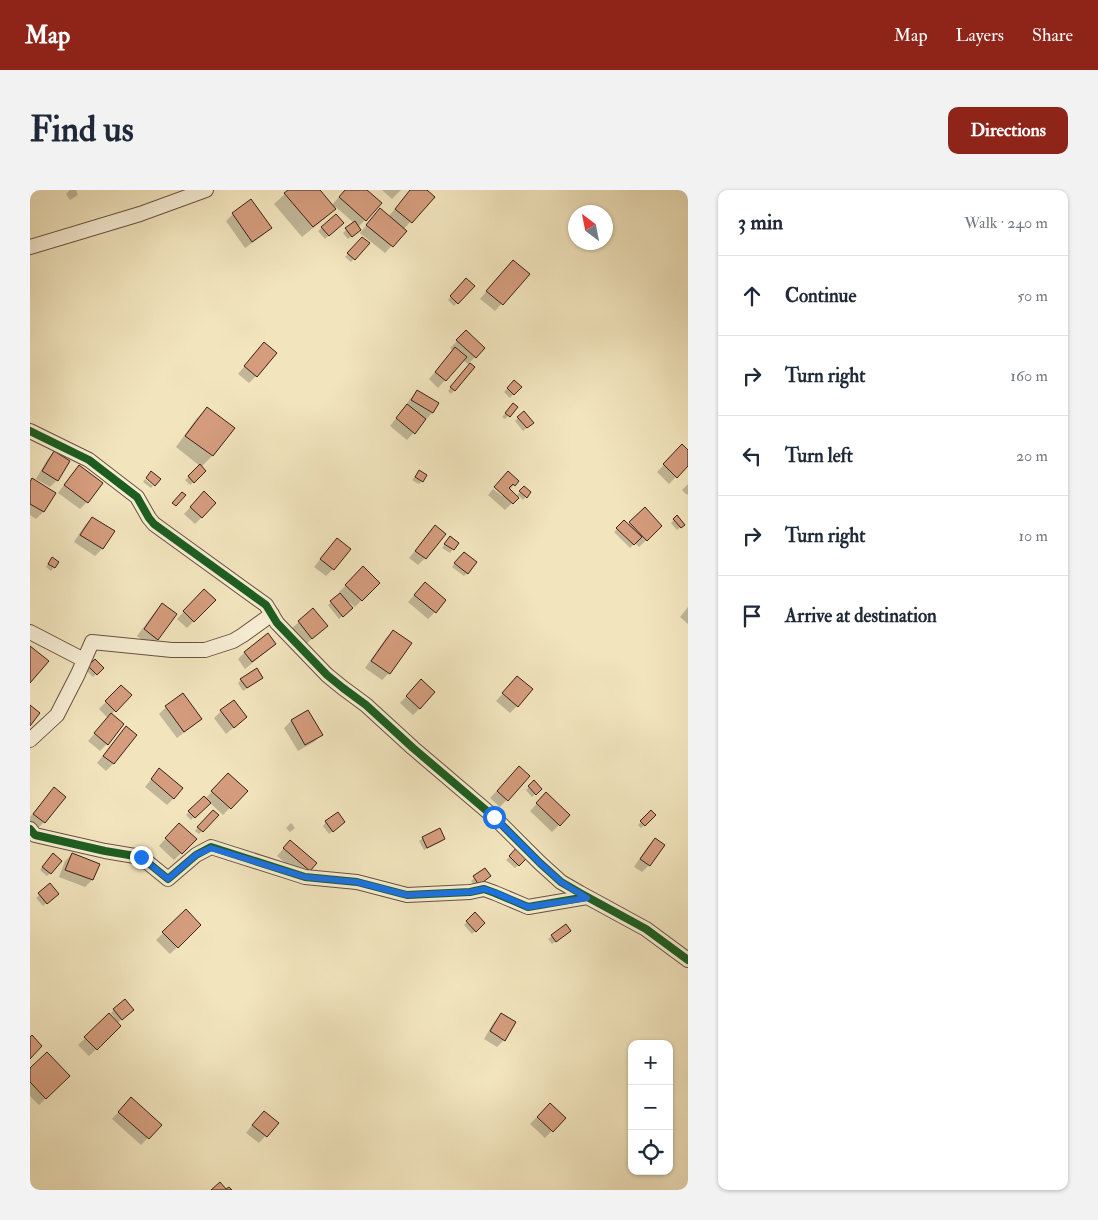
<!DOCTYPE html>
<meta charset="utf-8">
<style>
:root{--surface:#fff;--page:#f2f2f3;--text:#1f2937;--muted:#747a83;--line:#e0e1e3;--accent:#8f2418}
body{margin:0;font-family:"IM FELL Double Pica",serif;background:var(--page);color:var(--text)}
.controls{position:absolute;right:15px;bottom:15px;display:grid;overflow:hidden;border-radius:10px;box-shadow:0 1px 4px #0004}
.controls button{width:45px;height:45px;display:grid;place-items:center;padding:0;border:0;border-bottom:1px solid var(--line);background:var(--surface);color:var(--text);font:25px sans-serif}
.compass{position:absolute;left:538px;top:15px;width:45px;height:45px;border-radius:50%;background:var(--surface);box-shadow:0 1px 4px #0004;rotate:328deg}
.stop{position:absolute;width:15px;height:15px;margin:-11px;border:4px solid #1a73e8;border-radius:50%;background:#fff}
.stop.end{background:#1a73e8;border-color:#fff;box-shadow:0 1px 5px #0008}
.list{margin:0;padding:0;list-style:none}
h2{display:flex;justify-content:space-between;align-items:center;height:65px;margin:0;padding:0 20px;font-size:21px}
h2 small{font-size:16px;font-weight:400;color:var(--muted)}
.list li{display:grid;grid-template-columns:32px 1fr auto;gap:15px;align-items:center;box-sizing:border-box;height:80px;padding:0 20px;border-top:1px solid var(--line)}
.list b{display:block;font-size:19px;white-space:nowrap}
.list em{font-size:16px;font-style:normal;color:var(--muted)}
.icon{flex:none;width:28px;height:28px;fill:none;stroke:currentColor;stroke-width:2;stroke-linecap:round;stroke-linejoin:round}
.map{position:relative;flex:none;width:658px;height:1000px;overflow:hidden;border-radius:10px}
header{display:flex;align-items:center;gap:30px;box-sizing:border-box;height:70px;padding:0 25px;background:var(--accent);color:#fff}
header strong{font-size:24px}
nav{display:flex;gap:28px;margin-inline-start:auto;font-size:18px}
.intro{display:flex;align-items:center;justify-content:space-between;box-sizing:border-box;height:120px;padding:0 30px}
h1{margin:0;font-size:35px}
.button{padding:12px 22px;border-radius:10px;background:var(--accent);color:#fff;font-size:18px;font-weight:700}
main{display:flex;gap:30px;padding:0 30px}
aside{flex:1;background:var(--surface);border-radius:10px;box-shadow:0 1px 4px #0004}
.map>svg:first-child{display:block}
.shadow{fill:#0003}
.building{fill:#d59d7e;stroke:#3b2016}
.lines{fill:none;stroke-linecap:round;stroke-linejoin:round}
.street-casing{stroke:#695140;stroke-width:16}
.street{stroke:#f7eed5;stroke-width:14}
.cycleway-casing{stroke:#f7eed5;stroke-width:11}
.cycleway{stroke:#1b5e20;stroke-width:8}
.route{stroke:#1a73e8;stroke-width:6}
</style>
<header>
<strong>Map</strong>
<nav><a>Map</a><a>Layers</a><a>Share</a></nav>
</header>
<div class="intro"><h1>Find us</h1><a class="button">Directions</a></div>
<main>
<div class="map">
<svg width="658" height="1000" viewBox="0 0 658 1000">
<rect width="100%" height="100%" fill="#f2e5be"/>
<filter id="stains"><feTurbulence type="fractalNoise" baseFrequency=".004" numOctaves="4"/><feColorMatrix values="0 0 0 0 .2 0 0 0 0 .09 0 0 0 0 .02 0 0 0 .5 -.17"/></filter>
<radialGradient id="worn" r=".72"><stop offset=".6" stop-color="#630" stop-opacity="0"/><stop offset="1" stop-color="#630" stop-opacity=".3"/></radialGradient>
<path class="shadow" d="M40 0H46L48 5 40 10 36 4Z
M259 0H292L290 1 302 15 315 0H336L335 30 328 37 326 43 318 49 313 43 324 33 306 17 294 29 272 47 244 14Z
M352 0H371L362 9Z
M381 0H395L403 7 373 40 375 41 355 63 330 43 343 27H358Z
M203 24 240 38 233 45 215 58 196 31Z
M306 26 312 33 295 49 288 41Z
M332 49 338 54 321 72 315 67Z
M476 78 498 84 465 121 450 109Z
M436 90 443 96 424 116 418 110Z
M429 149 445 167 439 173 443 177 421 204 418 201 439 175 433 170 408 198 399 189 423 161 420 158Z
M227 161 226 186 219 193 208 184Z
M484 191 490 197 480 208 474 202Z
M388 202 408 214 402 223 377 250 360 236 374 218 380 209Z
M486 217 475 229 472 227 480 218Z
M177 218 203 238 182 266 171 277 175 281 160 295 155 290 170 276 146 257 166 229Z
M488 228 499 236 493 241 485 231Z
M652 256 658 262V274L639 294 627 282Z
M24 262 27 290 20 297 6 289 17 270Z
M49 277 57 312 50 319 28 303 42 284Z
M389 281 392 291 389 294 382 290Z
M115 289 123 296 121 298 113 292Z
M488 291 479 300 486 306 491 301 499 302 493 310 489 306 475 320 458 305 463 299 472 306 474 305 465 297Z
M0 292 24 303 13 322 6 329 0 325Z
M658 294V304L657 305 652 300Z
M167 310 172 327 165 334 154 324Z
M615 319 624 343 609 357 605 353 600 358 584 342 594 332 597 336Z
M647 327 653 335 647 340 641 333Z
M62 328 83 342 72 359 65 366 44 352 55 335Z
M405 337 414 344 395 368 388 375 379 368Z
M417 351 427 353 420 363 412 358Z
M300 357 303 379 296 386 284 377Z
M431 366 437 383 434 386 422 377Z
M19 372H28L21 381 16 377Z
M333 378 348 393 325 417 319 412 317 413 318 421 309 429 298 415 311 404 309 402Z
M174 400 184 410 157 438 147 429Z
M388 401 405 422 398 429 378 412Z
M132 415 127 449 120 456 107 446 125 422Z
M658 417V434L650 427Z
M283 420 296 436 275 455 261 439Z
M363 441 359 483 352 490 335 478 356 448Z
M245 454 237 461 215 479 208 469 215 462Z
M65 471 72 478 63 487 56 480Z
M211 490 228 491 213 501 208 493Z
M480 495 487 516 480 523 466 511Z
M91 496 100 505 81 525 77 554 70 561 58 551 78 528 69 519Z
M384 498 390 518 383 525 370 513Z
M152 505 170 529 163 536 147 548 129 524 136 517Z
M191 521 216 527 196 544 184 528Z
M277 522 291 545 284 552 268 561 254 538 261 531Z
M96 538 105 545 83 574 76 581 67 573 89 545Z
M198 584 216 601 193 625 179 612 161 630 156 625 174 607 175 609Z
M482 585 499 586 470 617 460 608Z
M123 587 144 608 137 615 115 597Z
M504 592 510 599 502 607 496 600Z
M24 599 14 632 7 639 0 634V627Z
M516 604 539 625 522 642 500 621Z
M183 621 187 625 169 644 165 641Z
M621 622 625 625 611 638 608 635Z
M296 632 311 635 299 644 293 636Z
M261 633 265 638 260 642 256 638Z
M142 641 151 663 144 670 129 656Z
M393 648 414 649 411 652 394 660 389 651Z
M625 649 633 655 619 675 612 682 604 677 618 656Z
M260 651 285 673 272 687 247 666Z
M488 658 497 667 485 678 476 670Z
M42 664 68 674 62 690 55 697 29 687 35 671Z
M20 668V683L17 686 10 680Z
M455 679 459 685 446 697 441 691Z
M20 695 27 703 13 716 6 708Z
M156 721 170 735 140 764 126 750Z
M445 724 454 733 442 744 434 735Z
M535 736 536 744 522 754 518 749Z
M84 820 99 824 87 833 90 836 59 866 48 855 79 825 86 832 87 831 81 823Z
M471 825 474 850 467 857 454 849 464 832Z
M0 880 39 886 9 915 0 906Z
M520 914 534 928 515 948 500 934Z
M94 916 130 935 111 955 82 929Z
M227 929 247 933 229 953 216 943Z"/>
<path class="building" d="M258 0H290L306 19 283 37 254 3Z
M315 0H337L352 13 336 31 309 7Z
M380 0H397L405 7 382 33 365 19Z
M221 9 242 38 222 52 202 23Z
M350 18 377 41 363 57 336 35Z
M306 24 314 33 299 46 291 37Z
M325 31 331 40 322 47 315 38Z
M332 47 340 53 325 70 317 63Z
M483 70 500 84 473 115 456 101Z
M436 88 445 96 428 114 420 106Z
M436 140 455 158 446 168 426 150Z
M234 152 247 163 227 187 214 176Z
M425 157 437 167 416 191 405 182Z
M440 173 445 177 425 201 420 197Z
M484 190 492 197 484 205 477 198Z
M387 200 409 213 403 223 381 210Z
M483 213 488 217 480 227 475 223Z
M377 214 396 229 385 244 366 228Z
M177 217 205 238 183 266 155 246Z
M494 221 504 233 497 238 487 227Z
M652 254 658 260V276L647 288 633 274Z
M24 261 40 271 28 291 12 281Z
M170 274 176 281 164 293 158 286Z
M49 275 73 293 58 313 34 295Z
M389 280 397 285 393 292 385 287Z
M121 281 131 289 125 296 116 288Z
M478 281 489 291 485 296 483 294 479 298 489 308 483 314 464 297Z
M2 288 26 303 14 322 0 314V292Z
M494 296 501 302 497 308 489 301Z
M174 301 186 313 172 328 160 317Z
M152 302 156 305 146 316 142 313Z
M615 317 632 336 617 351 599 332Z
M647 325 655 335 651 338 643 329Z
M62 327 85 341 73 359 50 345Z
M594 330 612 347 604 355 586 338Z
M405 335 416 344 396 369 385 361Z
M420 346 429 353 424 360 414 354Z
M307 348 321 359 304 380 290 369Z
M434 362 447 372 438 384 424 373Z
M22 367 29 372 25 378 18 374Z
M333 376 350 393 332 411 315 395Z
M395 392 416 410 406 423 384 405Z
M174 399 186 410 164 432 153 421Z
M310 403 323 418 313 427 300 411Z
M132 413 147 424 128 450 114 439Z
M283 418 298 436 282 449 268 431Z
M363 440 382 453 360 484 341 471Z
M238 443 246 454 222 472 214 462Z
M0 456 19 471 0 493Z
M65 469 74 478 67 485 58 476Z
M227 478 233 488 217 498 210 489Z
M487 486 503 499 488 517 472 503Z
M391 489 405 502 390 519 376 506Z
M91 495 102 505 86 522 75 511Z
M153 503 172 529 154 542 135 516Z
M204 510 217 527 204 538 190 520Z
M0 515 10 523 0 536Z
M278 520 293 545 275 555 261 530Z
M81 523 94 534 78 555 64 543Z
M96 536 107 545 84 574 73 566Z
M489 576 500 586 478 611 467 601Z
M129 578 153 598 144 609 121 589Z
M198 583 218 601 201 619 181 601Z
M504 590 512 599 506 605 498 596Z
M24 597 36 607 15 633 3 624Z
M516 602 540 625 530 636 506 613Z
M174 606 181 613 165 628 158 621Z
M183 620 189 625 173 642 167 637Z
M621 620 626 625 615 636 610 631Z
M308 622 315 632 303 642 295 631Z
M149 633 167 649 152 664 135 648Z
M410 638 415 649 397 658 392 647Z
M625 648 635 655 620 676 610 669Z
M260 650 287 673 280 681 253 658Z
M488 656 498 667 489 676 479 666Z
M23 663 32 671 21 684 12 677Z
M42 663 70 674 63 690 35 680Z
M455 678 461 686 449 695 443 686Z
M20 693 29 704 17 714 8 703Z
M156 719 171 735 148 758 132 742Z
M445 722 455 733 446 742 436 731Z
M536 734 541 741 526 752 521 745Z
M95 809 104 820 92 830 83 819Z
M79 823 91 836 67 860 54 847Z
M471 823 486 832 475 851 460 841Z
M2 845 12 856 0 869V847Z
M17 862 40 886 16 909 0 892V878Z
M101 907 132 935 119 949 88 922Z
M520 913 536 928 523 942 507 927Z
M234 921 249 933 237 947 222 935Z
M190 992 196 999 199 997 202 1000H181Z"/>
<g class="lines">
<g class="street-casing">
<path id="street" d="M0 57 110 24 176 0
M0 241 59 270 107 307 119 328 124 334 236 415 247 433 297 485 313 498 336 515 383 558 464 627 510 673 531 692 550 703 616 739 658 770
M0 442 54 470
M0 550 27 525 48 484 62 452 142 460H175L203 451 213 445 242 424
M0 639 5 645 75 661 111 667 138 689 166 665 181 657 275 687 327 692 377 705 440 702 454 699 465 703 498 717 557 707"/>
</g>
<use href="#street" class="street"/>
<g class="cycleway-casing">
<path id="cycleway" d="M0 241 59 270 107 307 119 328 124 334 236 415 247 433 297 485 313 498 336 515 383 558 464 627 510 673 531 692 550 703 616 739 658 770
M0 639 5 645 75 661 111 667 138 689 166 665 181 657 275 687 327 692 377 705 440 702 454 699 465 703 498 717 557 707"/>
</g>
<use href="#cycleway" class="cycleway"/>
</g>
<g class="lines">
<path class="route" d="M111 667 138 689 166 665 181 658 275 687 327 692 377 705 440 702 454 699 466 703 498 717 557 708 531 692 510 673 464 627"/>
</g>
<rect width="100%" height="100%" filter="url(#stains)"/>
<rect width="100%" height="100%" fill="url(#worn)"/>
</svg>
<div class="controls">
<button>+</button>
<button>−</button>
<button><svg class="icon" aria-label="locate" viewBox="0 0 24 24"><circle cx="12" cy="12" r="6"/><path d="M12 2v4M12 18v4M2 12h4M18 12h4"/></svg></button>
</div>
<svg class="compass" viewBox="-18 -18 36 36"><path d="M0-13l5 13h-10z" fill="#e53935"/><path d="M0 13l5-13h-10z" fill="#747a83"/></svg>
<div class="stop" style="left:464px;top:627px"></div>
<div class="stop end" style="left:111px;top:667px"></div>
</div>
<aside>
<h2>3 min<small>Walk · 240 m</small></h2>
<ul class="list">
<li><svg class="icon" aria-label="ahead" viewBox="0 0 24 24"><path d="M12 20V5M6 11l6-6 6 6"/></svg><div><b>Continue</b></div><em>50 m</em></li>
<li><svg class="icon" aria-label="right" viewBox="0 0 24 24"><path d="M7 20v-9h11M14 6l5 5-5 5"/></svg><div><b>Turn right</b></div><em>160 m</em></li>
<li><svg class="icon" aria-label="left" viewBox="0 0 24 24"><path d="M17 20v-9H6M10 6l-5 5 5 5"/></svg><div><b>Turn left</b></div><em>20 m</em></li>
<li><svg class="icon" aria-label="right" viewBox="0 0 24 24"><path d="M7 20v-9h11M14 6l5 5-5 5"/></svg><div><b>Turn right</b></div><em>10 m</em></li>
<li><svg class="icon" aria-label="arrive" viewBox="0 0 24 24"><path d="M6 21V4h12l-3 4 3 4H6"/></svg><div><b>Arrive at destination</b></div></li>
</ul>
</aside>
</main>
